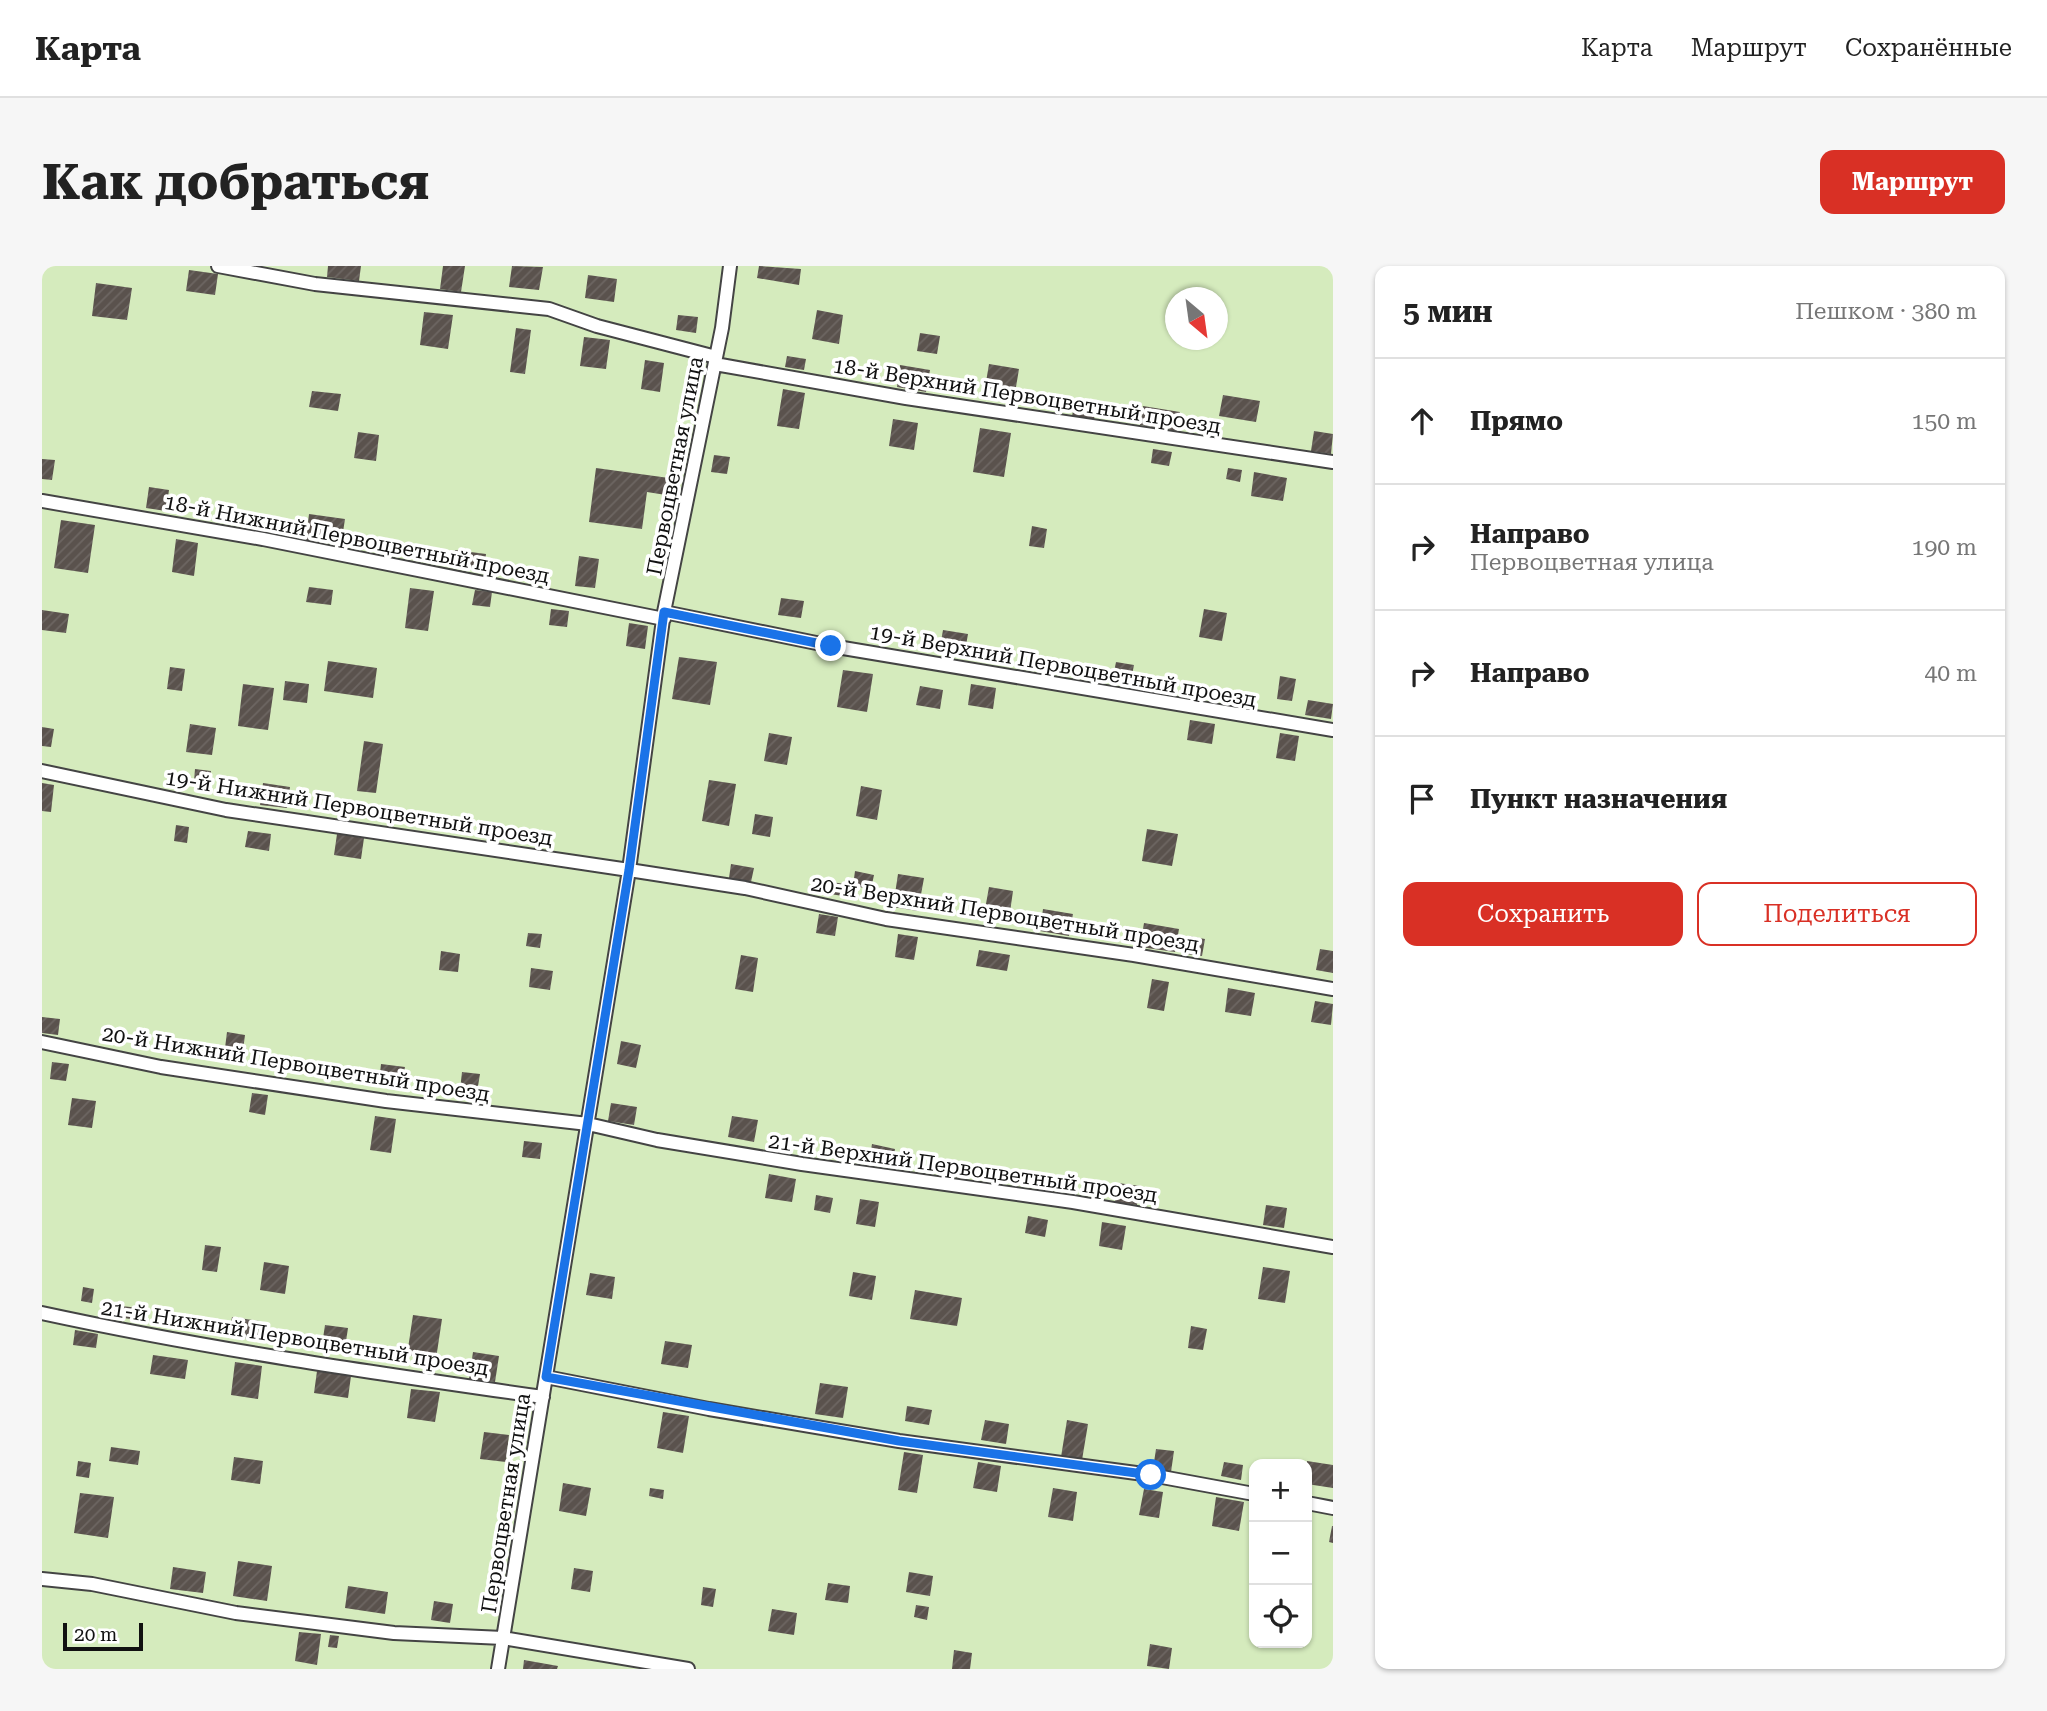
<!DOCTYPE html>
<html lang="ru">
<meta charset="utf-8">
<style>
:root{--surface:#fff;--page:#f6f6f6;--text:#222;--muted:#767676;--line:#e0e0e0;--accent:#d93025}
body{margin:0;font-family:"Roboto Serif",serif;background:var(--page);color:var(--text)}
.controls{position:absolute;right:21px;bottom:21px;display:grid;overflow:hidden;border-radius:14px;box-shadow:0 2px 5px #0004}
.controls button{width:63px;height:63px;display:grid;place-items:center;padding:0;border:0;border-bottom:2px solid var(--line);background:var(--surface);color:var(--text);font:35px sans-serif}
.compass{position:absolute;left:1123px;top:21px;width:63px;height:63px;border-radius:50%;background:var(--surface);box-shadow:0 2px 5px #0004;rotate:151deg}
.scale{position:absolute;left:21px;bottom:18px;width:80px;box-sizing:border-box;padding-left:7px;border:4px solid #111;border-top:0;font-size:19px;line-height:24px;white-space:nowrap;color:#111;-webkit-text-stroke:5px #fff;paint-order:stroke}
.stop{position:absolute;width:21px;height:21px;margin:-16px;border:5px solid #1a73e8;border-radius:50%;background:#fff}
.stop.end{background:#1a73e8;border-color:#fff;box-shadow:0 2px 7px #0008}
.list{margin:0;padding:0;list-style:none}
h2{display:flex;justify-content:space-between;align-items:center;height:91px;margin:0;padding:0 28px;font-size:30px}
h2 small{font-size:23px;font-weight:400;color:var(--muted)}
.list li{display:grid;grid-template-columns:46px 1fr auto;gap:21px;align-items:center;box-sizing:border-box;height:126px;padding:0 28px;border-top:2px solid var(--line)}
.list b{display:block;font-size:26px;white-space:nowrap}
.list p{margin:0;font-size:23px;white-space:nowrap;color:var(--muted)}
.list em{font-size:23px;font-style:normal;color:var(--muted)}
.actions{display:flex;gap:14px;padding:21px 28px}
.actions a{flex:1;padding:16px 0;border:2px solid var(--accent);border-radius:14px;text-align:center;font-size:24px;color:var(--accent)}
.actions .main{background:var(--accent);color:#fff}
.icon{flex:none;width:38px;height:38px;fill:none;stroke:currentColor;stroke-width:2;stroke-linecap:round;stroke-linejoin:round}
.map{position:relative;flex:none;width:1291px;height:1403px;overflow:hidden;border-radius:14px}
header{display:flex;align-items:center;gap:42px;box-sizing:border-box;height:98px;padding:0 35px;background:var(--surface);border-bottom:2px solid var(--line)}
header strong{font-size:33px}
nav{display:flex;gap:38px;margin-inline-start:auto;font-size:24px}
.intro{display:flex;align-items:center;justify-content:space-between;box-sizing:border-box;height:168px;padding:0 42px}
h1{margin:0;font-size:49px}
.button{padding:18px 32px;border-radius:14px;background:var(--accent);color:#fff;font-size:24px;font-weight:700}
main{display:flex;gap:42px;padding:0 42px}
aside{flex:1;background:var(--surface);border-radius:14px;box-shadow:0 2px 5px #0004}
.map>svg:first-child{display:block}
.garden{fill:#d5ebbd;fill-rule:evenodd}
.building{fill:url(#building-hatch)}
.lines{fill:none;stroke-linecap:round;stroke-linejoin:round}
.lane-casing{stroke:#444;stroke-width:16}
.lane{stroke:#fff;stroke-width:12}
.route{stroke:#1a73e8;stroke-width:9}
.labels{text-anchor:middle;stroke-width:7;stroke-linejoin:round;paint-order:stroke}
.street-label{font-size:21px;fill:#111;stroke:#fff}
</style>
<header>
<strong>Карта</strong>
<nav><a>Карта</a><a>Маршрут</a><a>Сохранённые</a></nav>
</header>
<div class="intro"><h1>Как добраться</h1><a class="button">Маршрут</a></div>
<main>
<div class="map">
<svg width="1291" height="1403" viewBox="0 0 1291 1403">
<defs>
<pattern id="building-hatch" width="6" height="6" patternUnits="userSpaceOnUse" patternTransform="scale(1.75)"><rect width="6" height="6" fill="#5a524d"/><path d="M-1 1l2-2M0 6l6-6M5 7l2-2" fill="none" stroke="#6d6662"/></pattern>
</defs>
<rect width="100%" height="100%" fill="#fffdf5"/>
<path class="garden" d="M0 0H1291V1403H0ZM1134 32H1176V74H1134ZM1212 1198H1265V1377H1212Z"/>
<path class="building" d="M286 0H319L317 15 285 11Z
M401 0H423L419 26 398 23Z
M470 0 501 1 497 24 467 21Z
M717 0 759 3 757 19 715 12Z
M147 4 176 8 173 29 144 25Z
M546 9 575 13 572 36 543 32Z
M54 17 90 22 85 54 50 50Z
M775 44 801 49 797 78 770 73Z
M382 46 411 49 406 83 378 79Z
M636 49 656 51 654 67 634 64Z
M474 62 489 64 483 108 468 106Z
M878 67 898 70 895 88 875 85Z
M542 71 568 74 564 103 538 100Z
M745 90 764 93 762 104 743 101Z
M603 94 622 97 618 126 599 123Z
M947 98 977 103 973 127 943 122Z
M858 99 888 104 884 126 855 121Z
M741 123 763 127 757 163 735 160Z
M270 125 299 128 296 145 267 141Z
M1181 129 1218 135 1214 156 1177 150Z
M1033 135 1054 138 1052 154 1030 150Z
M1101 140 1138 146 1135 165 1098 159Z
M851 153 876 157 872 184 847 180Z
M938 162 969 167 962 211 931 206Z
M1272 165 1291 168 1289 188 1269 185Z
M316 166 337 169 334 195 312 192Z
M1111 183 1130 186 1127 200 1109 197Z
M672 189 688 191 685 208 669 206Z
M0 193 13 194 10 214 0 213Z
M554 202 627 212 624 229 605 226 600 263 547 256Z
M1186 202 1200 204 1198 216 1184 213Z
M1212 206 1245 212 1241 235 1209 230Z
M107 221 127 224 124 245 104 242Z
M267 248 303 253 299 279 264 274Z
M19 254 53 259 46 307 12 302Z
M990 260 1005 263 1002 282 987 280Z
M134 273 156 277 152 310 130 306Z
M413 284 444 288 442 304 411 300Z
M537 290 557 293 553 322 533 320Z
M267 321 291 324 289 339 264 336Z
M368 322 392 325 386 365 363 362Z
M433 324 450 326 448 341 430 339Z
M739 332 762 335 759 352 736 349Z
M509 343 527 345 525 361 507 359Z
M1162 343 1185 347 1180 375 1157 371Z
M0 344 27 348 24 367 0 364Z
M587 357 606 360 603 383 584 380Z
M901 364 926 368 923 385 898 381Z
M637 391 675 396 668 439 630 433Z
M286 395 335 402 331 432 282 425Z
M1074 396 1092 399 1089 414 1071 411Z
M128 401 143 403 140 425 125 423Z
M801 404 831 408 825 446 795 441Z
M1238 410 1254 413 1250 435 1235 433Z
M243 415 267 418 265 437 241 434Z
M201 418 232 422 226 464 196 460Z
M929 418 954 422 951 443 926 439Z
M878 420 901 424 898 443 874 439Z
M1266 434 1291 438 1289 453 1263 449Z
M1148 454 1173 458 1170 478 1145 474Z
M148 458 174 462 170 489 144 486Z
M0 461 12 463 9 481 0 480Z
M727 467 750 471 745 499 722 495Z
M1238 467 1257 470 1253 495 1234 492Z
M322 475 341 478 334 527 315 525Z
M153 503 169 505 167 518 152 515Z
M667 514 694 518 687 560 660 555Z
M0 517 12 519 9 546 0 545Z
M221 517 248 521 245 542 218 539Z
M819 520 840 524 835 554 814 550Z
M713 548 731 551 728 571 710 568Z
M413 552 432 554 429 570 411 567Z
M134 559 147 561 145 577 132 575Z
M1105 563 1136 568 1130 600 1100 595Z
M206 565 229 568 227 585 203 581Z
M295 568 322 572 319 593 292 589Z
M689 598 712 602 709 616 687 612Z
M813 605 832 609 829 623 811 620Z
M856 608 882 612 876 645 851 641Z
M790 616 802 618 801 630 788 628Z
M947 621 971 625 967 653 942 649Z
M1001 643 1031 648 1027 670 998 665Z
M777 648 796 651 793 670 774 667Z
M1102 657 1137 663 1133 686 1098 681Z
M486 667 500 668 498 682 484 680Z
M856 668 876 671 872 694 853 691Z
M1146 670 1163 673 1160 690 1143 688Z
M1278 683 1291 685V707L1274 704Z
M937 684 968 689 965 705 934 700Z
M399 685 418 688 416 706 397 704Z
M699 689 716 692 711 726 693 723Z
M489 702 511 705 508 724 487 721Z
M1110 713 1127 716 1122 745 1105 742Z
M1186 722 1213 727 1209 750 1183 746Z
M1273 735 1291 738 1289 759 1269 756Z
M0 751 18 753 16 769 0 767Z
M185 766 203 769 200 792 182 790Z
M579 775 599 779 594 802 575 798Z
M10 796 27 798 24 815 8 813Z
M339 798 363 801 360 819 337 816Z
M420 806 438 808 435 826 418 824Z
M210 827 226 829 223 849 207 846Z
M30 832 54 835 50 862 26 859Z
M569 837 595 841 592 859 566 855Z
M333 850 354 853 349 887 328 884Z
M690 850 716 854 712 876 686 871Z
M482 875 500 877 498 893 480 891Z
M830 878 853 883 850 899 827 896Z
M907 894 927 897 924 913 905 910Z
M727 908 754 913 750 936 723 932Z
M997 910 1014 912 1011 927 994 924Z
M1076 917 1098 920 1095 939 1073 936Z
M774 929 791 932 788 947 772 944Z
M818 933 837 936 833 961 814 958Z
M1224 939 1245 942 1242 962 1221 959Z
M986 950 1006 954 1003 971 983 967Z
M1060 956 1084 960 1080 984 1057 980Z
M163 979 179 981 175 1006 160 1004Z
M222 996 247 1000 243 1028 218 1024Z
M1221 1001 1248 1005 1243 1037 1216 1033Z
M811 1006 834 1010 830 1034 807 1030Z
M548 1007 573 1011 570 1033 544 1029Z
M41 1021 52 1023 50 1037 39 1035Z
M873 1024 920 1032 915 1060 868 1053Z
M71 1039 97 1042 95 1054 69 1050Z
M371 1049 400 1053 394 1093 365 1089Z
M190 1051 218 1055 215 1074 187 1070Z
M283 1059 306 1062 303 1082 280 1079Z
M1149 1060 1165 1063 1161 1084 1146 1082Z
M33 1064 56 1068 54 1082 31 1079Z
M623 1075 650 1079 646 1102 619 1098Z
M431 1086 457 1090 453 1116 427 1113Z
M111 1089 146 1094 143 1113 108 1108Z
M193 1096 220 1100 216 1133 189 1129Z
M275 1105 309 1110 306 1132 272 1127Z
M778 1117 806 1121 801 1152 773 1148Z
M369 1123 398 1126 393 1156 365 1152Z
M865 1140 890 1144 887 1159 863 1155Z
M621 1146 647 1150 641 1187 615 1182Z
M943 1154 967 1158 964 1178 939 1174Z
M1025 1154 1046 1158 1040 1194 1019 1191Z
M442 1166 467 1169 464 1196 438 1193Z
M69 1181 98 1185 96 1199 67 1195Z
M1114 1183 1132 1185 1129 1206 1111 1203Z
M862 1186 881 1189 875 1227 856 1224Z
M192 1191 221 1195 218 1218 189 1214Z
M36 1195 49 1197 47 1212 34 1210Z
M1265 1195 1291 1199V1222L1265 1218Z
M936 1196 959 1200 955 1226 931 1222Z
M1182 1196 1201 1199 1199 1214 1179 1210Z
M521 1217 549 1222 544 1250 517 1245Z
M608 1222 622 1224 621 1233 607 1230Z
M1011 1222 1035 1226 1031 1255 1006 1251Z
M1102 1223 1121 1226 1117 1252 1097 1249Z
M38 1227 72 1231 66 1272 32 1267Z
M1174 1231 1202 1236 1197 1265 1170 1260Z
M1265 1246 1270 1247 1266 1275H1265Z
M1290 1260H1291V1277L1287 1276Z
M196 1295 230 1300 225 1335 191 1330Z
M131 1301 164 1306 161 1327 128 1323Z
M532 1302 551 1305 548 1326 529 1323Z
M867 1306 891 1310 888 1330 864 1326Z
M786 1317 808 1320 806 1337 783 1334Z
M306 1320 346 1326 343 1348 303 1342Z
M661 1321 674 1323 671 1341 659 1339Z
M392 1335 411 1338 408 1357 389 1354Z
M874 1339 887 1341 885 1354 872 1351Z
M730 1343 755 1347 752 1369 726 1365Z
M257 1366 279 1368 275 1399 253 1395Z
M288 1369 297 1370 295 1382 286 1381Z
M1108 1378 1130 1382 1127 1403 1105 1400Z
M912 1384 930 1387 928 1403H910Z
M482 1394 516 1400 515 1403H481Z"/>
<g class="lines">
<g class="lane-casing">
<path id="lane" d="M176 0 273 18 507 43 555 60 674 91
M673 98 864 132 1291 196
M0 235 221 273 622 353
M622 346 789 380 1291 464
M0 505 184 544 587 604 703 622 844 653 1092 689 1291 723
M0 776 119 801 344 835 546 858 615 874 760 898 1031 936 1291 981
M0 1047C166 1083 333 1107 501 1131
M504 1111 667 1143 857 1175 1109 1209 1212 1228
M1265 1237 1291 1242
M0 1313 50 1318 194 1347 352 1367 461 1372 646 1403
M456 1403 587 604 622 346 680 62 688 0"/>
</g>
<use href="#lane" class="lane"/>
</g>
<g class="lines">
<path class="route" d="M789 380 622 346 587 604 504 1111 857 1175 1109 1209"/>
</g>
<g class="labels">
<g class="street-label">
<text transform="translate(985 130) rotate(9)" y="7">18-й Верхний Первоцветный проезд</text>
<text transform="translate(633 200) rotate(-79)" y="7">Первоцветная улица</text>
<text transform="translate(315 273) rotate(11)" y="7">18-й Нижний Первоцветный проезд</text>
<text transform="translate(1021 400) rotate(10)" y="7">19-й Верхний Первоцветный проезд</text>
<text transform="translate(317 542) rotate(9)" y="7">19-й Нижний Первоцветный проезд</text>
<text transform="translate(963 648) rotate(9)" y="7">20-й Верхний Первоцветный проезд</text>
<text transform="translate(254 798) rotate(9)" y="7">20-й Нижний Первоцветный проезд</text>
<text transform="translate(921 902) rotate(8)" y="7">21-й Верхний Первоцветный проезд</text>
<text transform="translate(253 1072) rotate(9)" y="7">21-й Нижний Первоцветный проезд</text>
<text transform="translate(464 1237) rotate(-81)" y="7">Первоцветная улица</text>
</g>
</g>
</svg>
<div class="controls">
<button>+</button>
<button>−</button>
<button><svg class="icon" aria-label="locate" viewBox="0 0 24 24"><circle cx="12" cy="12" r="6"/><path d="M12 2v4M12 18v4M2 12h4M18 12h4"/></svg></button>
</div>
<svg class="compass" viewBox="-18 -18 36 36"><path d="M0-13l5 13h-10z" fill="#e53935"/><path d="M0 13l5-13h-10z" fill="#767676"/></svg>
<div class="scale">20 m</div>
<div class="stop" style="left:1109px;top:1209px"></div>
<div class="stop end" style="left:789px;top:380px"></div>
</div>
<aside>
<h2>5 мин<small>Пешком · 380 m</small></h2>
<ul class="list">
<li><svg class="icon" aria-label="ahead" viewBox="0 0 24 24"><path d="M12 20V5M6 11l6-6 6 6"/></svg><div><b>Прямо</b></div><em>150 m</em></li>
<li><svg class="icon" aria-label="right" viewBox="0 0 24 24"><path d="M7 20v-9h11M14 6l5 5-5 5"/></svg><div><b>Направо</b><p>Первоцветная улица</p></div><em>190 m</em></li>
<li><svg class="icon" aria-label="right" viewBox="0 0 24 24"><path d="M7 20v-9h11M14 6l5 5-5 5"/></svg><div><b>Направо</b></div><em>40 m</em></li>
<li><svg class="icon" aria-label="arrive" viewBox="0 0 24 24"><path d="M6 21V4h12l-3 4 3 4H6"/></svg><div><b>Пункт назначения</b></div></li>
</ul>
<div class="actions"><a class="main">Сохранить</a><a>Поделиться</a></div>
</aside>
</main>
